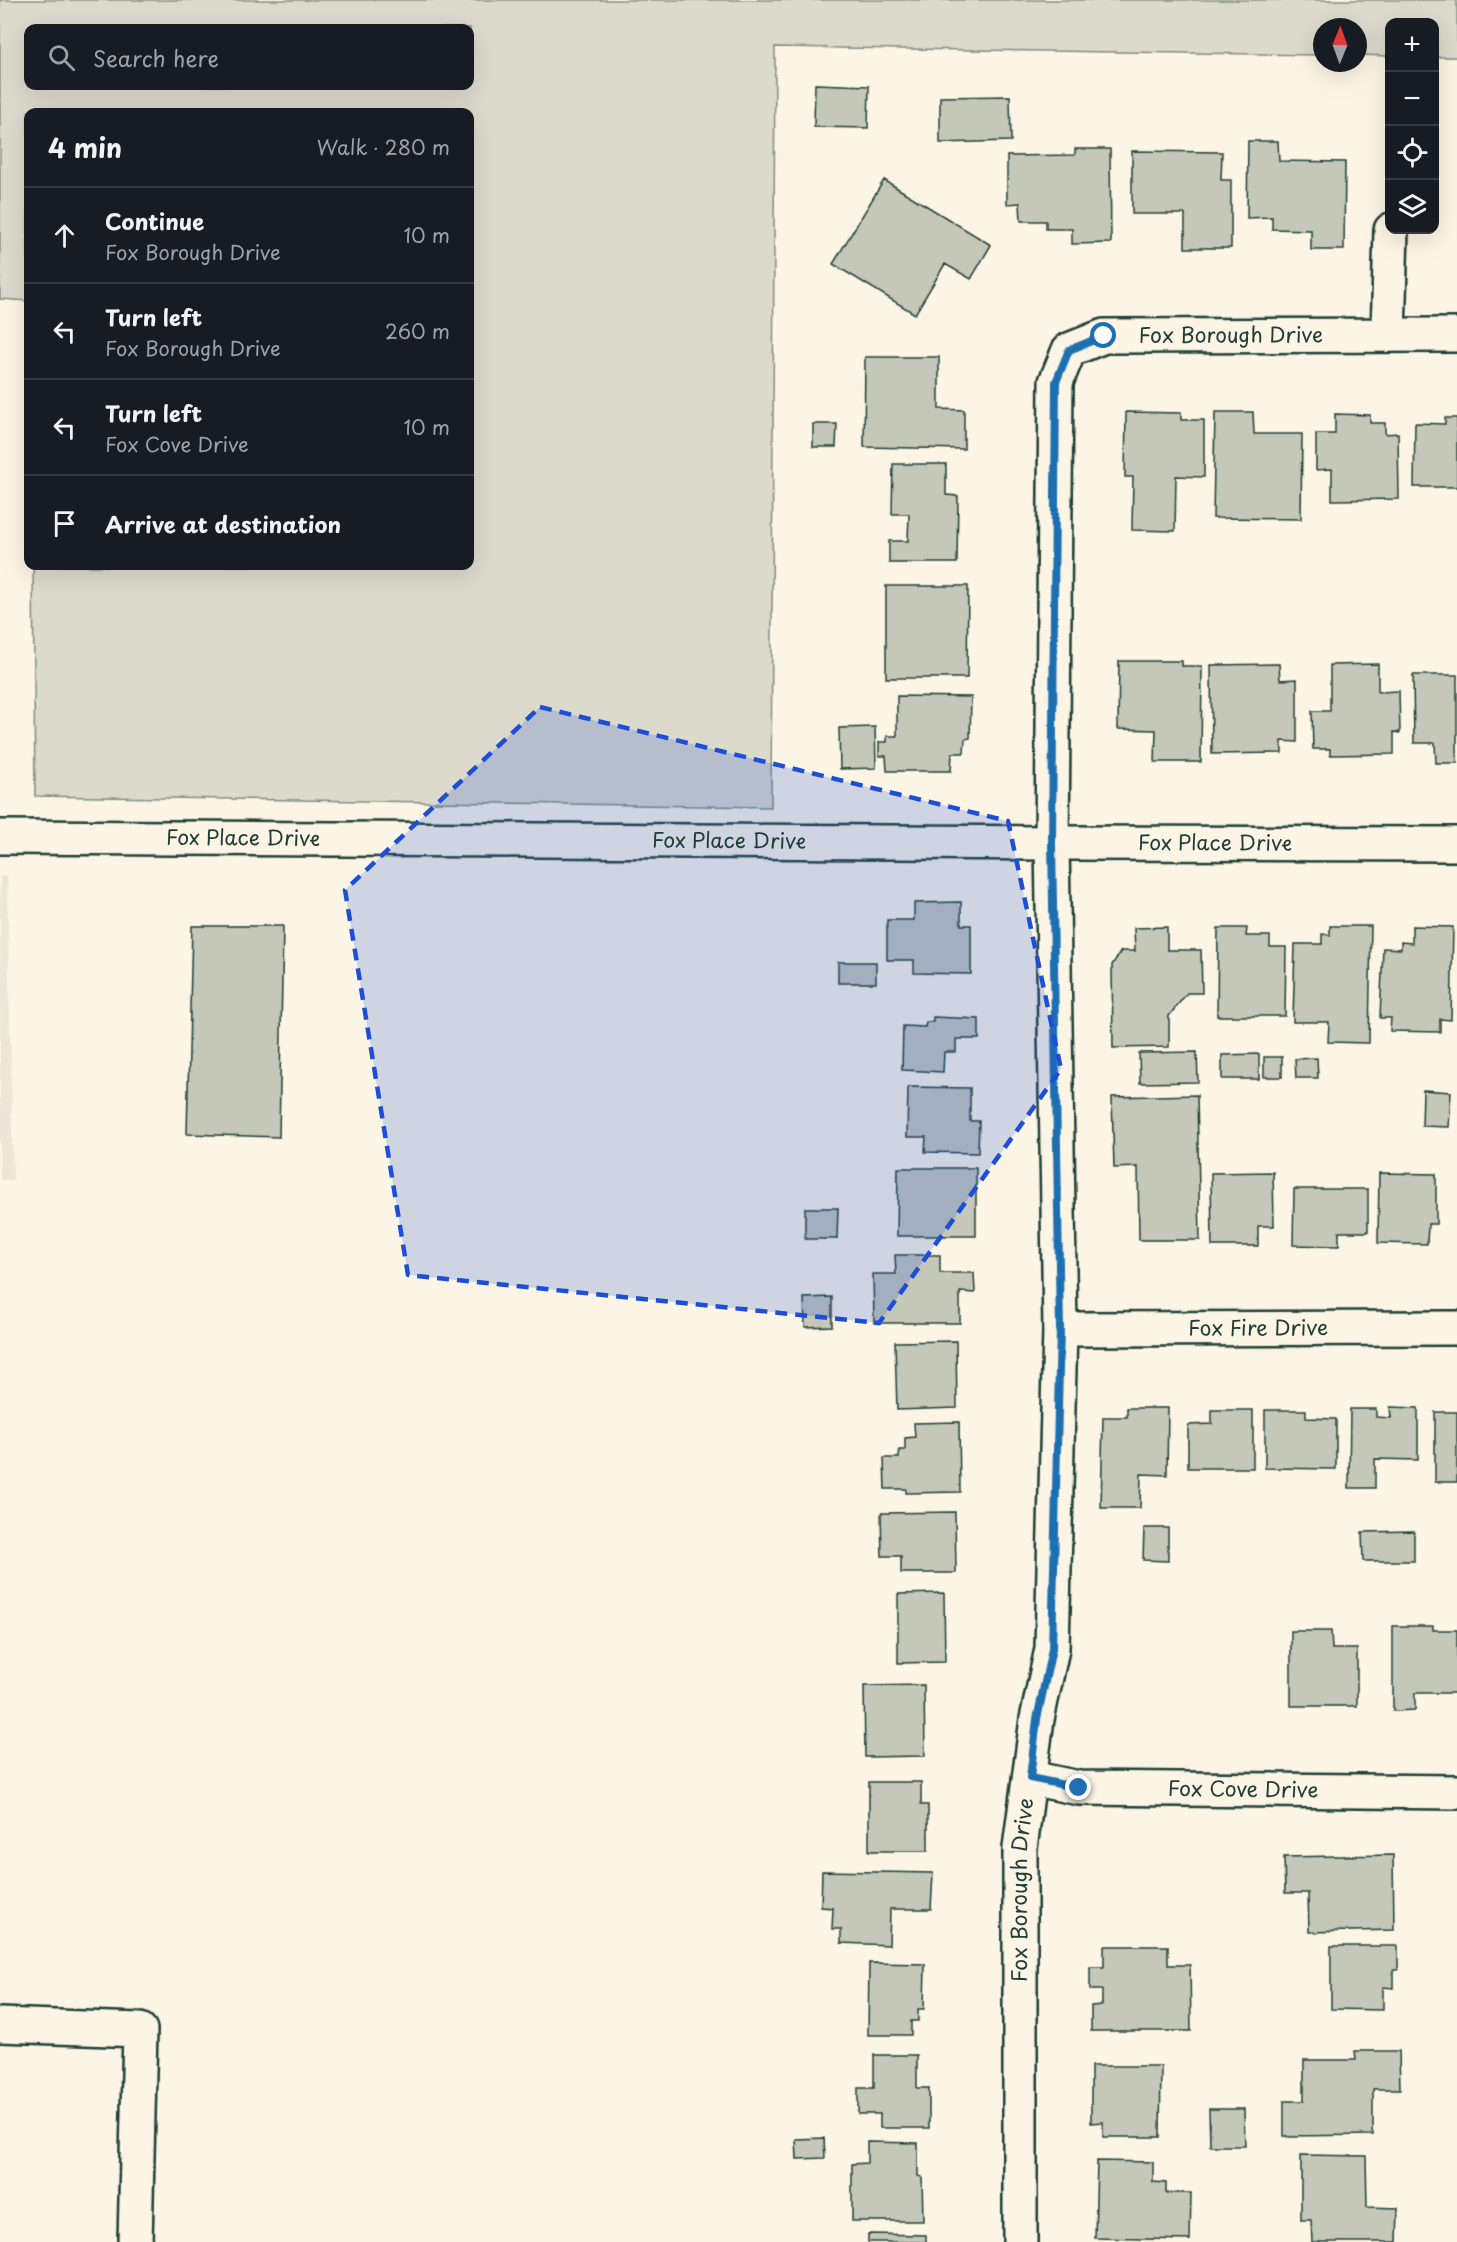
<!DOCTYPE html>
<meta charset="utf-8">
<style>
:root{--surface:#171b24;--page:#242831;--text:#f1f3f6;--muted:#9ea1a6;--line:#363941}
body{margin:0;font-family:"Playpen Sans",sans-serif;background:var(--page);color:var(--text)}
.controls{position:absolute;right:18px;top:18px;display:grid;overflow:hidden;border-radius:12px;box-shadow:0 6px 24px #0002}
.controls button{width:54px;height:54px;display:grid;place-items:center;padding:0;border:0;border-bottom:2px solid var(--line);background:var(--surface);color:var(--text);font:30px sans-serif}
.compass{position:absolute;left:1313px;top:18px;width:54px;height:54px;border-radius:50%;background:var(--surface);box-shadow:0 6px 24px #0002;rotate:1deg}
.stop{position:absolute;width:18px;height:18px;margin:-14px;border:4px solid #1f6fb2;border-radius:50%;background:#fff}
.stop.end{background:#1f6fb2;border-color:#fff;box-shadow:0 2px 6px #0008}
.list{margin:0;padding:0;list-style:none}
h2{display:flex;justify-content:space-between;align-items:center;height:78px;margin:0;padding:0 24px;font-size:26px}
h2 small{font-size:20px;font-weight:400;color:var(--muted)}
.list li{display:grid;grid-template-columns:39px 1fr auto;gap:18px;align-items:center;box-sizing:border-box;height:96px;padding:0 24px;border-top:2px solid var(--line)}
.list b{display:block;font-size:22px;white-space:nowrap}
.list p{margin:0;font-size:20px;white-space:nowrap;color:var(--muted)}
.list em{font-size:20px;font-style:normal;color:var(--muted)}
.icon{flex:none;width:33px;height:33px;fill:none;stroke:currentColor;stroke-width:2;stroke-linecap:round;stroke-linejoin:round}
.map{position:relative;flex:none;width:1457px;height:2242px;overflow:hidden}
.search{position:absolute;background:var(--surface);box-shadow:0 6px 24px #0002;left:24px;top:24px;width:450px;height:66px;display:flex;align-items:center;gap:15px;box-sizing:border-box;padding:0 21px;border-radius:12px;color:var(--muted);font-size:22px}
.panel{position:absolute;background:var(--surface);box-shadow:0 6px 24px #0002;left:24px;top:108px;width:450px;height:462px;border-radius:12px}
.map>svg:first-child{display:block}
.built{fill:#ece7d8}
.green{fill:#dcdacc;stroke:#7e8c80;stroke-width:1.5;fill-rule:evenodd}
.building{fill:#c5c7b9;stroke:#1f3d34;stroke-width:1.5}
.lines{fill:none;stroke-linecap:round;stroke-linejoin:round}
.minor-casing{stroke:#1f3d34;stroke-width:38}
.minor{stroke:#fcf5e5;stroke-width:33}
.route{stroke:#1f6fb2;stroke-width:8}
.marked{fill:#1d4ed8;fill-opacity:0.2;stroke:#1d4ed8;stroke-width:4.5;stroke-dasharray:12 8;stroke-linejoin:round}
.labels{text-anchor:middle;stroke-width:5;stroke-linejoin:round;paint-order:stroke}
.street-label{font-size:21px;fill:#1f3d34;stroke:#fcf5e5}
</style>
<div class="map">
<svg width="1457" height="2242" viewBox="0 0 1457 2242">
<rect width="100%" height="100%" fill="#fcf5e5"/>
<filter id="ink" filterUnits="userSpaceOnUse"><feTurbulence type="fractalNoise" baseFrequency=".0167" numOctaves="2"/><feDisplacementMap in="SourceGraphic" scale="12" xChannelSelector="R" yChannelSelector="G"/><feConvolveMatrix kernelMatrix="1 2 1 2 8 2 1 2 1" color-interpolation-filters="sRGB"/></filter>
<g filter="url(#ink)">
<path class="built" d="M0 876H7L13 1180H0Z"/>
<path class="green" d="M0 0H1457V57H1435L1434 22H1390L1389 56 1358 55V27H1322V55L775 47 771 807 35 796 33 566H470V112H28V301L0 299ZM28 28H470V86H28Z"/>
<path class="building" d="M815 84 869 86 868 128 814 127Z
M1010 96 1011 141 940 143V97Z
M1248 141H1278L1279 161 1345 162 1344 250H1311V230L1272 229V217L1247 218Z
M1075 149H1110L1111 243 1072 244V229H1046V221H1021L1020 203 1007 204V156L1075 155Z
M1132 151 1222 152 1221 180H1231V248H1185V214H1132Z
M884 180 991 245 971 279 945 264 915 314 833 264Z
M865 357H939V409L964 410V449L864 447Z
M1126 412 1181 413V420H1204V477L1176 476 1175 531 1132 530 1133 477H1125Z
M1215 412H1253L1254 434H1302L1301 519 1213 518Z
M1335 414 1370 415V423H1385V434L1398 433 1399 499 1332 500V469L1316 470V434H1335Z
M1445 418H1457V487H1414L1415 423 1445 424Z
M813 424H837L836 447H813Z
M893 464H946V495L958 496 957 563H889V541H908L909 514H892Z
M886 586H968L967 678H886Z
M1119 661H1182V666H1202L1201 762H1155L1156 730 1118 729Z
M1279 664 1280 680 1297 679V742L1282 741V753L1212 754 1211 665Z
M1378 664V692L1399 691 1400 733 1394 732V754L1330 755V749H1313L1312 711H1330V665Z
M1413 675H1457V763H1436L1435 743H1414Z
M897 696 971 697 970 738 965 739 964 753H952L951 771H887L886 756H879V742H887V736H897Z
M875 727 876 768 840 769 839 728Z
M961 902V925H971V974L914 973V960H887V920H914V903Z
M192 926H283L279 1137 187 1134Z
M1330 926H1371L1369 1043 1328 1042 1329 1022H1293L1295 944H1322V934L1330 935Z
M1412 926 1453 927 1451 1020 1440 1019V1032L1390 1031 1391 1018H1380L1383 948 1401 949V942L1412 943Z
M1167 927V950H1201L1202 993H1187L1169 1016V1047L1113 1048 1112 965 1121 951H1135L1134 928Z
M1218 928H1247L1246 936H1270V947H1286L1285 1016H1217Z
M838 962H876V983H838Z
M933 1017 979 1019V1039H956V1052H944L943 1072 902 1070 903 1026 925 1027 926 1022H933Z
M1197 1052 1198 1082 1140 1083 1139 1053Z
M1259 1054V1079H1222V1055Z
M1264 1057H1282V1077H1264Z
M1317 1058 1318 1078H1296L1295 1059Z
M908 1087 970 1088V1121H979L978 1153 925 1152 926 1137H907Z
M1423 1090 1451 1092 1449 1127 1422 1126Z
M1197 1095 1200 1240H1139L1138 1167 1114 1168 1112 1097Z
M898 1168H976V1236H897Z
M1273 1172 1274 1226H1258V1246H1212L1211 1173Z
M1379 1173 1436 1174V1224H1428L1427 1244 1378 1243Z
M1294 1189H1368V1232H1339V1246L1293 1245Z
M805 1208H838L837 1239H805Z
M895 1255H940V1273H974L975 1293 960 1292V1323H874L873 1274H896Z
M832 1297V1326L805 1327 804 1298Z
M956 1341 957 1408 897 1410 895 1342Z
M1390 1407 1418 1408V1460L1375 1459V1488H1349L1350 1409H1376V1417L1391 1418Z
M1127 1408H1168L1167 1475 1141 1474 1140 1508H1101L1103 1417H1127Z
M1212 1410H1253V1468H1188V1425L1212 1424Z
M1265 1410H1306V1418L1336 1419V1469L1265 1468Z
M1435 1412H1457V1482H1435Z
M959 1422 960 1492 906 1493V1489H885L884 1458H899V1450H905V1438L915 1437 914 1423Z
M955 1512 956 1573H901V1556H882L881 1513Z
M1144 1528H1168V1561L1143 1560Z
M1414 1531V1561H1363L1362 1532Z
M944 1593 945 1662 898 1663V1594Z
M1393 1626H1433V1630H1457V1693H1415V1710L1393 1711Z
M1291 1631H1331L1332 1649H1357V1706H1291Z
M924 1685 925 1756 865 1757 864 1686Z
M869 1782H921V1805H928V1851H869Z
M1393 1855 1394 1930 1309 1932 1308 1893H1285L1284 1857Z
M822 1871 933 1873 931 1909H890L889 1945 841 1943V1929H832L833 1908 821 1907Z
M1104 1946H1168V1965H1190L1191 2031H1091V2006L1102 2005V1990H1090V1967H1104Z
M1331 1946H1398V1970H1393V1988L1383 1987V2010L1331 2009Z
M869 1963 925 1964 924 2009H918V2021H911V2035H868Z
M1355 2051H1399L1400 2089H1373V2135L1284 2136V2101H1304V2060H1356Z
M874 2055H917V2088H929V2128H880V2114H858V2088H874Z
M1091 2066H1161L1160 2137H1103V2122L1091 2123Z
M1209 2109H1244L1245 2146H1210Z
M824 2138 825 2158 797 2159 796 2139Z
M867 2142 918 2143V2176L922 2177 923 2221H852V2164L867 2163Z
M1301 2155 1366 2156 1367 2207 1398 2208 1397 2242H1312L1311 2220H1301Z
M1097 2161 1153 2162V2182L1166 2183V2193H1191L1190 2240 1095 2238Z
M868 2234 926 2235V2242H868Z"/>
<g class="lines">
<g class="minor-casing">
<g id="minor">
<path d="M1388 335 1391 230"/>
<path id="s1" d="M0 837 1052 843 1457 844"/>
<path id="s2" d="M1060 1329 1457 1328"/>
<path id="s3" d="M1030 1778 1079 1788 1457 1792"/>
<path d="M0 2025 140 2030 135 2242"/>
<path id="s4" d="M1020 2242V1848L1037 1719 1052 1649 1060 1329 1052 843 1056 382 1069 350 1104 336 1457 335"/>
</g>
</g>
<use href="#minor" class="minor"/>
</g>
</g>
<g class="lines" filter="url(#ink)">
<path class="route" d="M1079 1788 1030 1778 1037 1719 1052 1649 1060 1329 1052 843 1056 382 1069 350 1104 336"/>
</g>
<path class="marked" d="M540 707 1008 821 1061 1069 879 1323 408 1275 345 890Z"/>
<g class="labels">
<g class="street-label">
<text dy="7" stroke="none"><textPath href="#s4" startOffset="2062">Fox Borough Drive</textPath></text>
<text dy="7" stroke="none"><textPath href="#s1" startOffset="243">Fox Place Drive</textPath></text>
<text dy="7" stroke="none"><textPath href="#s1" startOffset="729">Fox Place Drive</textPath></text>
<text dy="7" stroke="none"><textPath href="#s1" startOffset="1215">Fox Place Drive</textPath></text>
<text dy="7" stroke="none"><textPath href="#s2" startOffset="198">Fox Fire Drive</textPath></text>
<text dy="7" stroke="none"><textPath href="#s3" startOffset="214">Fox Cove Drive</textPath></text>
<text dy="7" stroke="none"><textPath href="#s4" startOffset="352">Fox Borough Drive</textPath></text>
</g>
</g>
</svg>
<div class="controls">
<button>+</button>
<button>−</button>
<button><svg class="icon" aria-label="locate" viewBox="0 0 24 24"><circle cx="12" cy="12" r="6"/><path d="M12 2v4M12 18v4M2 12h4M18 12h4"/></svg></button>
<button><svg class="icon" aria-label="layers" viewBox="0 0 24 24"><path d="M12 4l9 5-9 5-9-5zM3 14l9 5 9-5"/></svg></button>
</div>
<svg class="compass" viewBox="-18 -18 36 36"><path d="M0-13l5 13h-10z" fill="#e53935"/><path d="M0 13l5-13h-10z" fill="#9ea1a6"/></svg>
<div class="stop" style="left:1104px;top:336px"></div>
<div class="stop end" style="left:1079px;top:1788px"></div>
<div class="search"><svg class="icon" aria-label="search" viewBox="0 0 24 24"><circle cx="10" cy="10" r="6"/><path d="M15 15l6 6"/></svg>Search here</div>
<section class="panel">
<h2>4 min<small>Walk · 280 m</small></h2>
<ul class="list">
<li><svg class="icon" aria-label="ahead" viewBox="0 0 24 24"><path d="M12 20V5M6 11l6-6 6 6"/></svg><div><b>Continue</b><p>Fox Borough Drive</p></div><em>10 m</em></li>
<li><svg class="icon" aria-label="left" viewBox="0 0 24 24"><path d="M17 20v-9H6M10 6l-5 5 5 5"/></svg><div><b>Turn left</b><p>Fox Borough Drive</p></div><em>260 m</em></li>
<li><svg class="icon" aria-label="left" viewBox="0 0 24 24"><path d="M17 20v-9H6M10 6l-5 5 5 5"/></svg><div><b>Turn left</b><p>Fox Cove Drive</p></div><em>10 m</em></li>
<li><svg class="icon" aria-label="arrive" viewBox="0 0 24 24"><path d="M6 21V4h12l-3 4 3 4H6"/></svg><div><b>Arrive at destination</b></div></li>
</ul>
</section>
</div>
